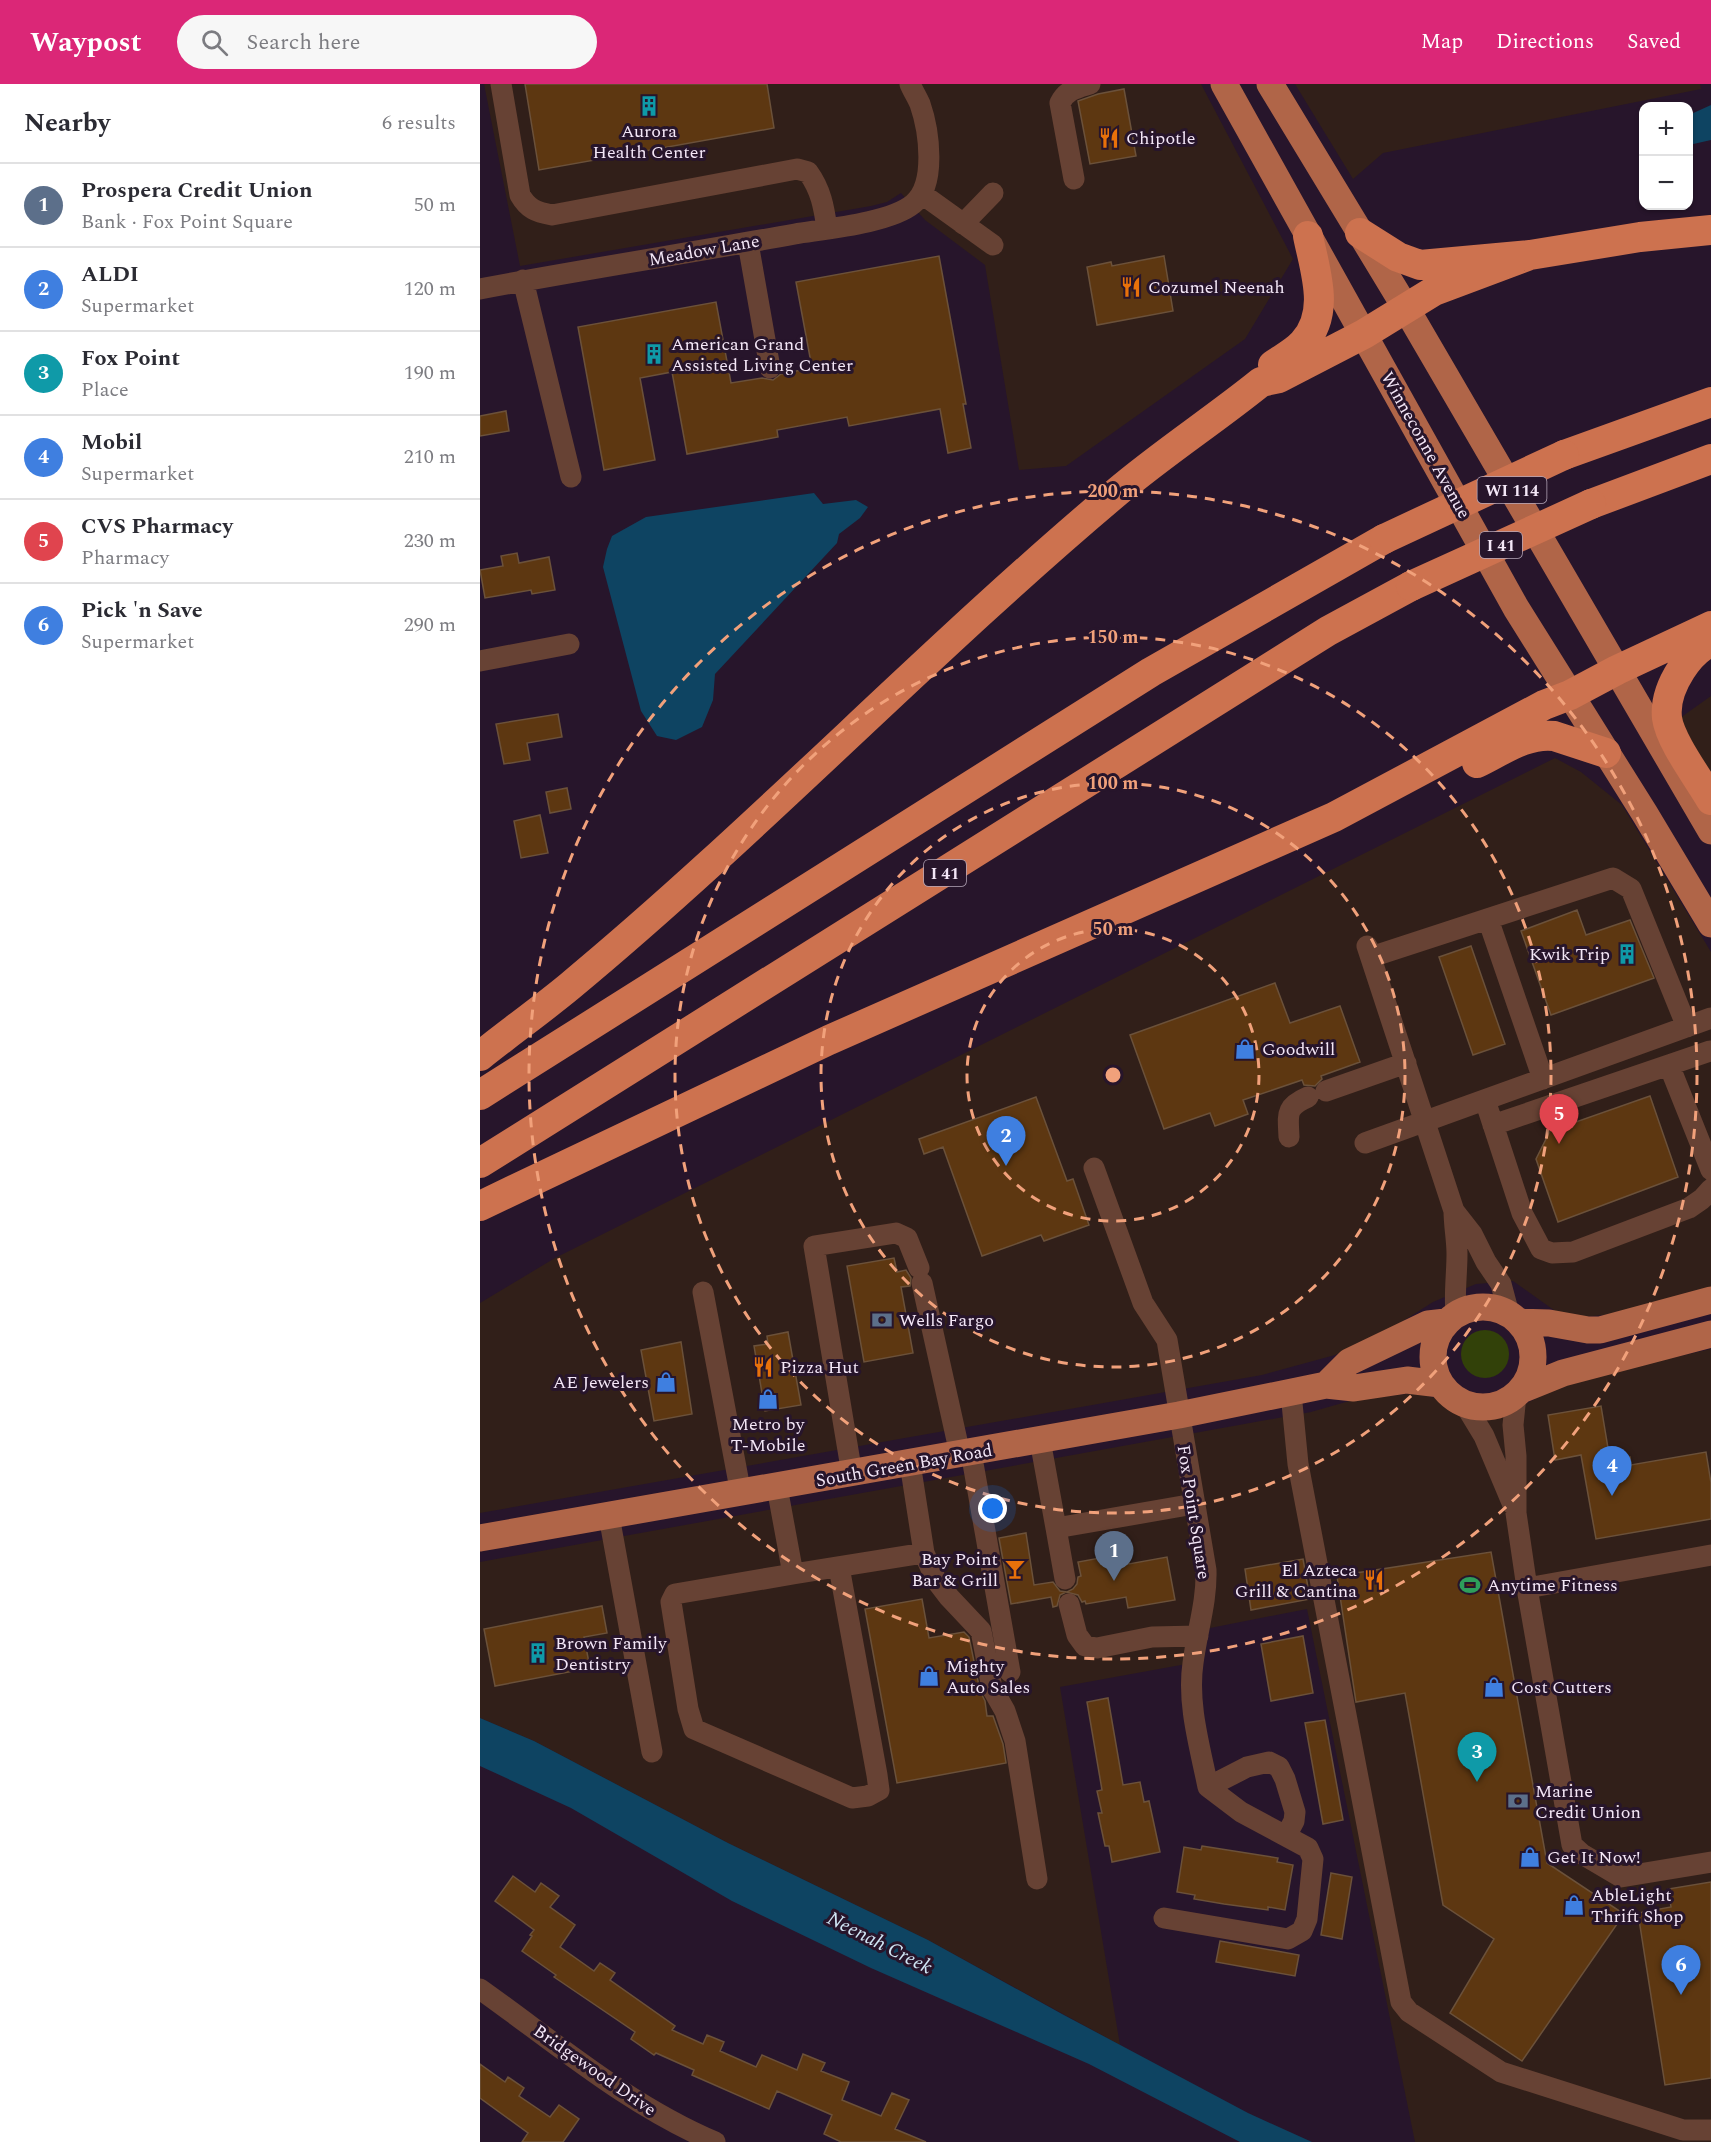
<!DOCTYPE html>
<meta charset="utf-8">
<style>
:root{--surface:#fff;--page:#f7f7f7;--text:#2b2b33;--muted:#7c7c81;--line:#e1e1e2;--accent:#db2777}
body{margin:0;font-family:Spectral,serif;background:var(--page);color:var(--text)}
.controls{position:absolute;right:18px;top:18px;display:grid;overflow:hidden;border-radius:12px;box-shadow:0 2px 4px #0004}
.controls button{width:54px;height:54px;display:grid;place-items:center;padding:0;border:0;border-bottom:2px solid var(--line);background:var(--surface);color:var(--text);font:30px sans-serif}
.you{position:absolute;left:513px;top:1425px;width:21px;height:21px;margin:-15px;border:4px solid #fff;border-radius:50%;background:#1a73e8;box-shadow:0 0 0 9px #1a73e833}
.badge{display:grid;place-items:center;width:39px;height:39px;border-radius:50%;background:var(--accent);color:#fff;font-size:20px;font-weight:700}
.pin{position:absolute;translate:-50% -50px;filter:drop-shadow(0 2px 3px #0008)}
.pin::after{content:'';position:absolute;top:32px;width:21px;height:18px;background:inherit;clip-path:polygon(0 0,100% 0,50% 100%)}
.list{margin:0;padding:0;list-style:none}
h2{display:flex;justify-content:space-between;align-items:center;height:78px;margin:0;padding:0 24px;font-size:26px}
h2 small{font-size:20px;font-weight:400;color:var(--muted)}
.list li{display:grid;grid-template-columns:39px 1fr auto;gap:18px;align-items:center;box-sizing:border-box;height:84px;padding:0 24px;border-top:2px solid var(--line)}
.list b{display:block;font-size:22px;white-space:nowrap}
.list p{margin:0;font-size:20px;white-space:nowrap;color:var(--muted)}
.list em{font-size:20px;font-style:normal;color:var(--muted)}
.icon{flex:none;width:33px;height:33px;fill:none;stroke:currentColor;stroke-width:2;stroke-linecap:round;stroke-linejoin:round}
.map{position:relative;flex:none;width:1231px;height:2058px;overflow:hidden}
header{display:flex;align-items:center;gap:36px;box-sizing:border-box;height:84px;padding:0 30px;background:var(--accent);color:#fff}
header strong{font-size:28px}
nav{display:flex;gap:33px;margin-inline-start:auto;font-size:21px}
.search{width:420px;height:54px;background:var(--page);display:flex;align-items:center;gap:15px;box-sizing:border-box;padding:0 21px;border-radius:33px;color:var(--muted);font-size:22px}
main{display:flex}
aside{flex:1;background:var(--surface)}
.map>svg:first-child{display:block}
.commercial{fill:#311f19}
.green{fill:#324109}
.water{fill:#0e4462}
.building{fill:#5d3711;stroke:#6b513a;stroke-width:1.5}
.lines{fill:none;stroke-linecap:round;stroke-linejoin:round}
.minor{stroke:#674234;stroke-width:21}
.major{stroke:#b06548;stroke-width:27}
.highway{stroke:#cd724f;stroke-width:30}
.highway-bridge{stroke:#cd724f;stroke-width:30}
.ring{fill:none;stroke:#f1a17b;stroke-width:3;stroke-dasharray:10 8}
.labels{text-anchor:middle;stroke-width:6;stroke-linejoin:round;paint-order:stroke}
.shield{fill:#27152b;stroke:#b6a8ba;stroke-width:1.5}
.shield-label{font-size:16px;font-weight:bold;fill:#f4e7f7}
.poi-label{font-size:18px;fill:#f4e7f7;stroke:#27152b;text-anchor:start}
.street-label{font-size:18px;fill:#f4e7f7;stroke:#27152b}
.water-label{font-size:20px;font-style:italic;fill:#d0e6f5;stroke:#27152b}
.centre{fill:#f1a17b;stroke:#27152b;stroke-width:3}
.ring-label{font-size:18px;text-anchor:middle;font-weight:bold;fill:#f1a17b;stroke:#27152b;stroke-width:6;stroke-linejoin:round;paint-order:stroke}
</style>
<header>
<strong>Waypost</strong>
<div class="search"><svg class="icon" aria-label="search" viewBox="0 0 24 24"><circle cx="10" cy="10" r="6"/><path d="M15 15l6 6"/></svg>Search here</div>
<nav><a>Map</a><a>Directions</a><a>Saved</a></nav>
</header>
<main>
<aside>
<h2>Nearby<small>6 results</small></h2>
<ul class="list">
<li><span class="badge" style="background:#5c6f8a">1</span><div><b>Prospera Credit Union</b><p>Bank · Fox Point Square</p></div><em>50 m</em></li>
<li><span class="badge" style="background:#3f7fe0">2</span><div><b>ALDI</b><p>Supermarket</p></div><em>120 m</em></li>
<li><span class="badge" style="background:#0f9aa8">3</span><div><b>Fox Point</b><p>Place</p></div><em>190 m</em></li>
<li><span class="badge" style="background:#3f7fe0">4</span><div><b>Mobil</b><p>Supermarket</p></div><em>210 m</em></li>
<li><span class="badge" style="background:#e0444e">5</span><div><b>CVS Pharmacy</b><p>Pharmacy</p></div><em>230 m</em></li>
<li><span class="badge" style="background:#3f7fe0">6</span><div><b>Pick 'n Save</b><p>Supermarket</p></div><em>290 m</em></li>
</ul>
</aside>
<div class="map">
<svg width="1231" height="2058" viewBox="0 0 1231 2058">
<rect width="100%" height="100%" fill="#27152b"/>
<path class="commercial" d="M4 0H721L813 175 765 255 586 382 539 386 505 181 445 136 421 109 407 118 391 122 40 182Z
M815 0H1220L1221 5 903 69 873 95Z
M1231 612V705L1200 634Z
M1075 674 1101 688 1142 721 1231 868V1205L1125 1231 1101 1233 1078 1229 1033 1197 996 1200 953 1218 903 1250 855 1271 782 1291 0 1429V1219L75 1174Z
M1231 1265V2058H935L827 1525 720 1546 712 1579 580 1603 640 1961 448 1856 248 1759 54 1657 0 1634V1478L831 1328 873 1316 935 1309 956 1314 973 1325 1009 1333H1021L1068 1308 1107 1293Z"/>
<path class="green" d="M981 1270a24 24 0 1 1 48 0a24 24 0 1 1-48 0Z"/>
<path class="water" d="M1231 21V56L1209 61V31Z
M334 409 343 420 376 416 388 423 380 434 359 450 357 459 235 590 233 616 222 643 196 656 177 652 161 627 123 483 127 465 132 452 166 433Z
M0 1634 54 1657 248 1759 448 1856 582 1930 768 2029 832 2058H760L609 1980 391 1884 252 1817 91 1724 0 1682Z"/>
<path class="building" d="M45 0H287L294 44 59 86Z
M644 5 656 72 610 80 598 17 618 10Z
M459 172 486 320H483L491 364 468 369 460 325 369 342 367 333 297 346 298 353 207 370 192 288 160 294 175 376 124 386 98 243 236 218 251 299 282 294 293 296 301 290 332 284 316 198Z
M684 172 693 227 617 241 607 183 631 178 632 182Z
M26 327 29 347 0 352V332Z
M37 469 39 479 69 473 75 506 52 510 51 506 5 514 0 486 23 482 21 472Z
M78 630 82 653 47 659 50 676 24 680 16 640Z
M87 704 91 725 70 729 66 708Z
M60 731 68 769 41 774 34 737Z
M1097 826 1106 851 1150 836 1174 894 1071 931 1041 847Z
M991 862 1025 960 993 971 959 873Z
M795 899 810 939 860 922 880 978 841 992 842 995 835 1002 824 1001 822 996 763 1016 768 1030 735 1042 730 1029 684 1045 650 951Z
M1170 1012 1198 1093 1078 1138 1056 1075 1070 1047Z
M556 1013 587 1097 593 1095 609 1141 564 1157 561 1151 502 1172 463 1063 444 1070 439 1055Z
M414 1174 417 1188 426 1186 431 1194 430 1202 421 1203 433 1269 384 1278 367 1182Z
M308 1248 321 1321 285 1327 274 1262 288 1260 287 1252Z
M201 1258 212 1330 174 1337 161 1266Z
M1121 1322 1130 1376 1150 1373 1151 1381 1226 1368 1231 1399V1435L1116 1455 1101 1371 1075 1376 1068 1331Z
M546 1449 554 1501 573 1498 580 1507 587 1508 593 1505 597 1500 598 1493 601 1492 598 1478 647 1469 649 1480 687 1473 695 1516 648 1524 646 1513 606 1520 605 1517 602 1518 598 1511 586 1508 580 1511 577 1522 573 1523 571 1513 531 1520 519 1454Z
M1011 1468 1067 1779 1144 1830 1042 1977 970 1929 1014 1855 963 1821 925 1609 876 1618 857 1492Z
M823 1475 830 1515 771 1526 765 1485Z
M442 1515 449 1554 484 1548 489 1553 500 1607 505 1617 507 1632H513L523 1660 526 1679 417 1699 385 1525Z
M122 1522 127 1549 104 1553 110 1584 15 1602 4 1545Z
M823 1552 833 1609 791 1617 781 1560Z
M628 1614 643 1701 660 1698 664 1718 669 1717 680 1768 632 1778 629 1762H625L618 1729H622L617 1707 622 1706 607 1618Z
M845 1636 863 1736 843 1740 825 1639Z
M722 1762 798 1774 797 1778 813 1781 805 1826 788 1823V1826L744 1820 714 1815 715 1811 697 1808 704 1763 721 1766Z
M851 1789 872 1793 862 1855 841 1851Z
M33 1792 55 1808 61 1799 79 1812 70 1823 95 1841 80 1863 114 1887 120 1879 135 1889 130 1896 195 1942 192 1946 223 1960 227 1951 244 1958 240 1967 276 1983 282 1971 317 1986 323 1970 345 1979 341 1987 369 1998 362 2016 401 2032 412 2009 429 2016 415 2045 446 2058H361L344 2050 352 2031 297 2007 289 2025 212 1991 214 1986 176 1969 174 1971 151 1955 155 1948 74 1893 76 1891 42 1867 52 1852 50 1851 54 1846 15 1817Z
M1231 1798V1994L1185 2001 1158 1829 1191 1823 1188 1805Z
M740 1857 819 1871 815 1892 736 1878Z
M0 1980 25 1998 28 1993 44 2004 39 2012 70 2033 79 2021 99 2035 83 2058H42L48 2049 0 2014Z"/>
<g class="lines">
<path class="minor" d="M21 0 40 111C48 125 56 128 72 131L317 85 328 88C341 106 344 123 347 145
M594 95 580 19C586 6 597 4 610 0
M442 110 513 161
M483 140 513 109
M268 159 290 284
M43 196 91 393
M0 205C105 185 210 169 315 150 345 145 410 139 433 120 457 101 449 46 440 20 437 13 433 7 430 0
M0 577 89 560
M1008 835 1063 995
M887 862 974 1127C974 1141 977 1156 977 1170 977 1190 974 1210 976 1231
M891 873 1133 794 1151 805 1207 943
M1189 981 1231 1086
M846 1007 926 979
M1005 1016 1042 1129 1061 1165 1072 1169 1093 1168 1209 1124 1222 1115 1231 1105
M1013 1041 1230 967
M809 1053C808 1030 805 1023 828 1013
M885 1059 1231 934
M614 1084 663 1219 687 1256 726 1486C727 1518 717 1547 713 1579 707 1620 720 1663 728 1703
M974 1127 992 1150 1006 1178 1021 1200 1029 1230
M442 1199 480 1370
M223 1208 261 1410
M811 1309 818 1380 921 1918 929 1928 1021 1988 1203 2046H1231
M1036 1311 1033 1341 1036 1372V1429L1047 1504 1092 1761 1102 1770 1141 1793 1231 1778
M984 1319 1004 1352 1033 1421
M560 1356 576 1444 714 1420
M491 1368 530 1588
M372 1390 334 1162 416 1149 427 1154 439 1184
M297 1403 313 1490 444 1469 430 1379
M129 1432 172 1668
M576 1444 585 1495
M444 1469 456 1496 469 1513 501 1547 512 1604 525 1627 535 1657 557 1795
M313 1490 195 1510 191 1518 208 1625 214 1645 372 1714 388 1712 399 1706 397 1691 359 1483
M1047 1504 1231 1471
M589 1520 597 1551 605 1562 617 1564 672 1553 718 1552
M728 1703 767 1683 789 1678 799 1683 805 1695 815 1728 814 1737 806 1752
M684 1834 808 1855 822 1847 827 1835 833 1775 828 1764 761 1728 728 1703
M0 1905C76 1959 148 2021 235 2058"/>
<path class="major" d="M744 0 1036 524 1165 730 1231 840
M790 0 927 226 1231 747
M953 1273a50 50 0 1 1 100 0a50 50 0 1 1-100 0Z
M1039 1238 1069 1239 1108 1246H1120L1231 1216
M846 1301 869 1278 948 1240 966 1238
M1041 1306 1083 1289 1231 1250
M0 1454 699 1331 846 1301 874 1304 927 1296 960 1300"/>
<path class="highway" d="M880 149 918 173 940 181 1050 171 1160 153 1231 146
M793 281C803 274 815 268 823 259 851 229 835 187 828 152
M1084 371 1231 318
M1111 420 1231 375
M1231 558C1219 563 1208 575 1201 586 1192 600 1185 616 1187 634 1190 657 1219 695 1231 716
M997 679C1022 667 1046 649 1074 652L1126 669
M0 972C30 948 61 926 90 902 279 745 449 566 637 408 683 369 734 336 781 298L799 294 884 250 954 207 1050 171
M0 1011 671 588 904 455
M0 1079 848 547 931 502
M0 1122 349 956 854 733 1064 621 1090 611 1137 586 1231 542"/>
<path class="highway-bridge" d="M904 455 1084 371
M931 502 1111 420"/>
</g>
<g class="ring">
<circle cx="633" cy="991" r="146"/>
<circle cx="633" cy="991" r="292"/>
<circle cx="633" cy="991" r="438"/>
<circle cx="633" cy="991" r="584"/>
</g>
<defs>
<g id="building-bare" transform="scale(1.62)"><path d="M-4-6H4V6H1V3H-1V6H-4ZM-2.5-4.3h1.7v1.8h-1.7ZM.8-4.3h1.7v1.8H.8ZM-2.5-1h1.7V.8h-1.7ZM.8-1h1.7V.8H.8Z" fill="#0f9aa8" stroke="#27152b" stroke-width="2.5" paint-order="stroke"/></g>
<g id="restaurant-bare" transform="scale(1.62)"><path d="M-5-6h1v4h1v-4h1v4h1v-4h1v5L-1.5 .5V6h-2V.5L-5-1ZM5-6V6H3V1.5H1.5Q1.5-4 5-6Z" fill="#e8710a" stroke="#27152b" stroke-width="2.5" paint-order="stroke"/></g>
<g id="shop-bare" transform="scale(1.62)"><path d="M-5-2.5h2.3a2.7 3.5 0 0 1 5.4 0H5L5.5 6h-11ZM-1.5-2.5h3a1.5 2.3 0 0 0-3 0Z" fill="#3f7fe0" stroke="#27152b" stroke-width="2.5" paint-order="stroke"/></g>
<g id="bank-bare" transform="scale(1.62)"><path d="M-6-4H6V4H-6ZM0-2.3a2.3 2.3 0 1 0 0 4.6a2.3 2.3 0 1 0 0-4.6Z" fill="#5c6f8a" stroke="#27152b" stroke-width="2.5" paint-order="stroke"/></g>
<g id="bar-bare" transform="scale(1.62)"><path d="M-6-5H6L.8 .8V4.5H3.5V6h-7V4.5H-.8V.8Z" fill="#e8710a" stroke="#27152b" stroke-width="2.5" paint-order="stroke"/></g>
<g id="stadium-bare" transform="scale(1.62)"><path d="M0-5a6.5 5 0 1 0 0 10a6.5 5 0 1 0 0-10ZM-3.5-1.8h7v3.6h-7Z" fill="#2e9e5b" stroke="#27152b" stroke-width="2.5" paint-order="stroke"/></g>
</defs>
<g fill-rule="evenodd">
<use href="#building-bare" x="169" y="22"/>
<use href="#restaurant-bare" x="629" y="54"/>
<use href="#restaurant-bare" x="651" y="203"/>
<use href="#building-bare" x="174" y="270"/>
<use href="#building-bare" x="1147" y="870"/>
<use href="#shop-bare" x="765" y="965"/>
<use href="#bank-bare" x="402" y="1236"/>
<use href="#restaurant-bare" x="283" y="1283"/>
<use href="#shop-bare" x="186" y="1298"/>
<use href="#shop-bare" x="288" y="1315"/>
<use href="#bar-bare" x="535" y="1485"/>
<use href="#restaurant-bare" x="894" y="1496"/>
<use href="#stadium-bare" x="990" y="1501"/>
<use href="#building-bare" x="58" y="1569"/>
<use href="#shop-bare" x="449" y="1592"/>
<use href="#shop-bare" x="1014" y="1603"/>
<use href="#bank-bare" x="1038" y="1717"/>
<use href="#shop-bare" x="1050" y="1773"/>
<use href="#shop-bare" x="1094" y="1821"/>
</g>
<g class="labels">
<g class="shield">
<rect x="997.5" y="393" width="69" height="26" rx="4.5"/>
<rect x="1000" y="448" width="42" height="26" rx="4.5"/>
<rect x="444" y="776" width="42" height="26" rx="4.5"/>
</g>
<g class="shield-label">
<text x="1032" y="412">WI 114</text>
<text x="1021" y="467">I 41</text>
<text x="465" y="795">I 41</text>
</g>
<g class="poi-label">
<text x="169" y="53" text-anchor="middle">Aurora<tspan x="169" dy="21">Health Center</tspan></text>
<text x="646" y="60">Chipotle</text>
<text x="668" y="209">Cozumel Neenah</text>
<text x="191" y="266">American Grand<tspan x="191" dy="21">Assisted Living Center</tspan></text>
<text x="1130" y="876" text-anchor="end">Kwik Trip</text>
<text x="782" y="971">Goodwill</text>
<text x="419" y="1242">Wells Fargo</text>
<text x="300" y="1289">Pizza Hut</text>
<text x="169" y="1304" text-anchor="end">AE Jewelers</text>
<text x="288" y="1346" text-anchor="middle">Metro by<tspan x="288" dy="21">T-Mobile</tspan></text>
<text x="518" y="1481" text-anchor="end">Bay Point<tspan x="518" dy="21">Bar &amp; Grill</tspan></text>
<text x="877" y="1492" text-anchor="end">El Azteca<tspan x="877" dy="21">Grill &amp; Cantina</tspan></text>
<text x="1007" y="1507">Anytime Fitness</text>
<text x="75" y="1565">Brown Family<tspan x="75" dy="21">Dentistry</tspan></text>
<text x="466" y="1588">Mighty<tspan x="466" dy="21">Auto Sales</tspan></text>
<text x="1031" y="1609">Cost Cutters</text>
<text x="1055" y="1713">Marine<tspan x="1055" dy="21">Credit Union</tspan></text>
<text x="1067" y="1779">Get It Now!</text>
<text x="1111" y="1817">AbleLight<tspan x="1111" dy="21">Thrift Shop</tspan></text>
</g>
<g class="street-label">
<text transform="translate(224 166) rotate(-10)" y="6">Meadow Lane</text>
<text transform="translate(946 361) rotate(61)" y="6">Winneconne Avenue</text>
<text transform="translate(424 1381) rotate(-10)" y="6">South Green Bay Road</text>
<text transform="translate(714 1428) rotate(81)" y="6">Fox Point Square</text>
<text transform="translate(115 1986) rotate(35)" y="6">Bridgewood Drive</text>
</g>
<g class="water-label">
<text transform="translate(400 1858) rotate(27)" y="7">Neenah Creek</text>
</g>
</g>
<circle cx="633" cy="991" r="9" class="centre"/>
<g class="ring-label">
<text x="633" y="413">200 m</text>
<text x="633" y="559">150 m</text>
<text x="633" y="705">100 m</text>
<text x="633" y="851">50 m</text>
</g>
</svg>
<div class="controls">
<button>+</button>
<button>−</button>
</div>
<div class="you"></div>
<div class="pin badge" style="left:634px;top:1497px;background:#5c6f8a">1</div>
<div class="pin badge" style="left:526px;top:1082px;background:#3f7fe0">2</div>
<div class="pin badge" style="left:997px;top:1698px;background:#0f9aa8">3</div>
<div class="pin badge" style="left:1132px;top:1412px;background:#3f7fe0">4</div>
<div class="pin badge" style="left:1079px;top:1060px;background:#e0444e">5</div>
<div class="pin badge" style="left:1201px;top:1911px;background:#3f7fe0">6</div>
</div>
</main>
